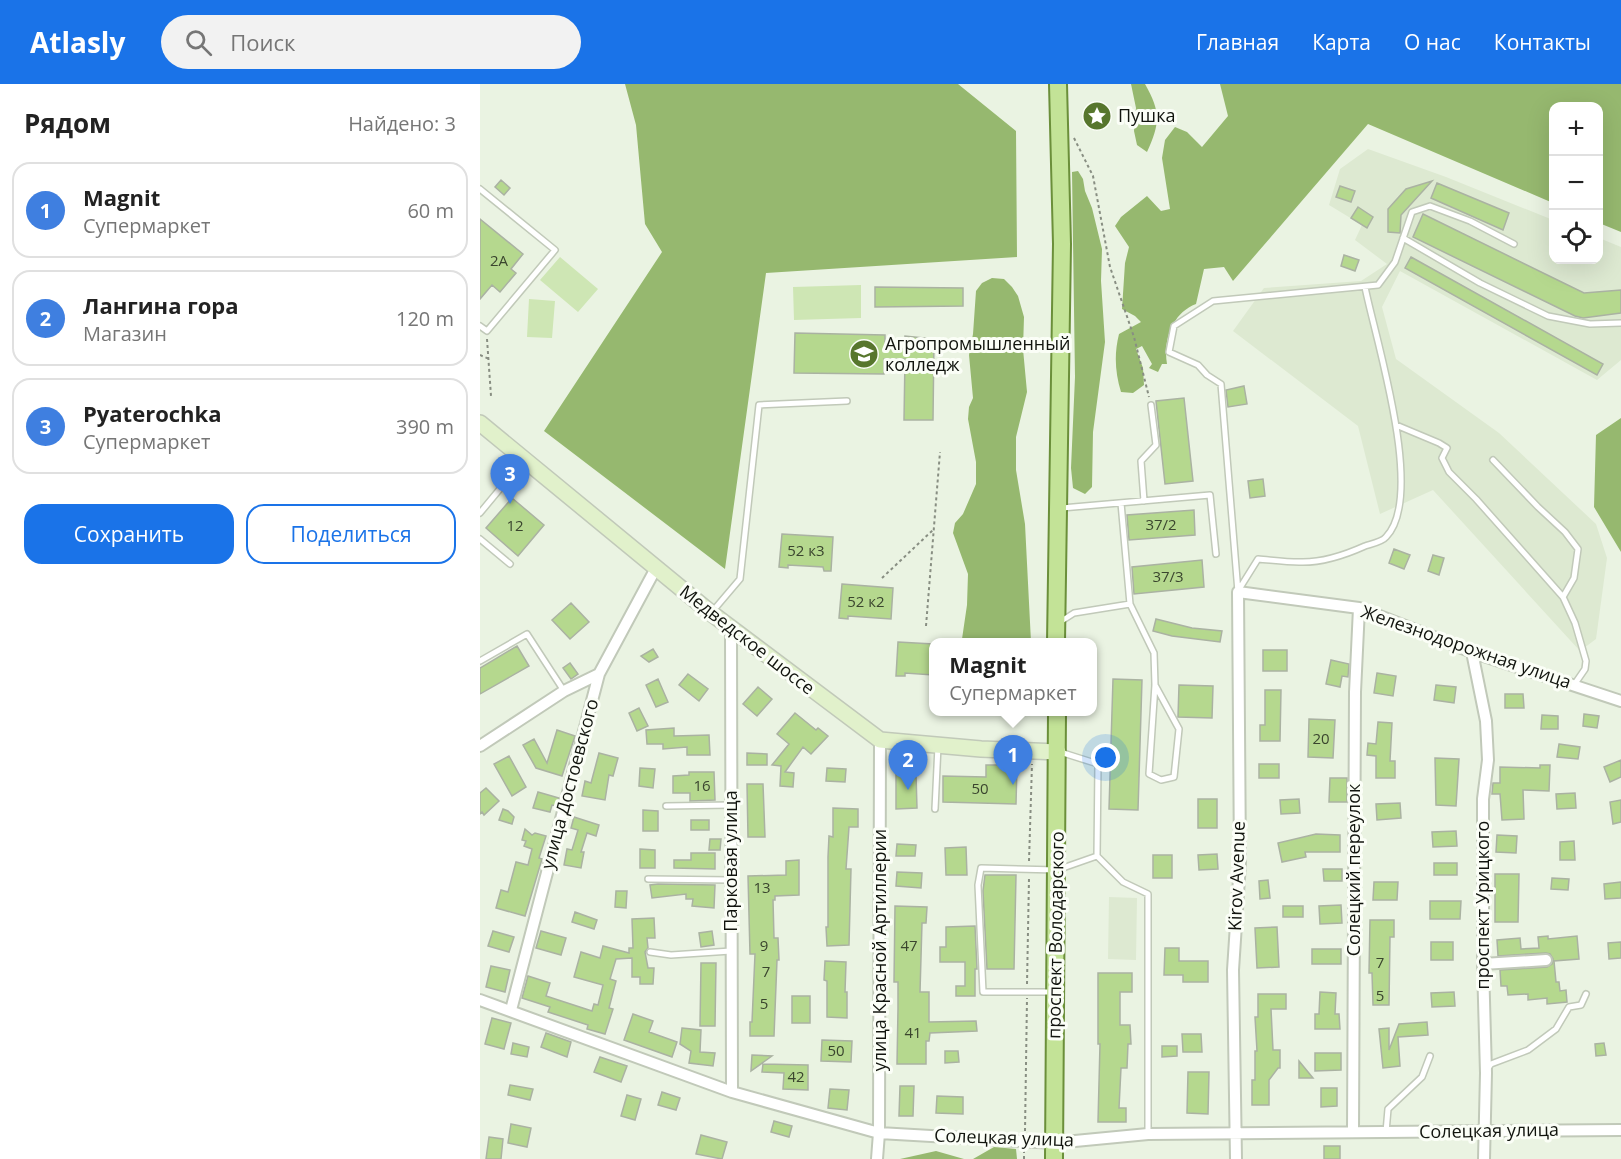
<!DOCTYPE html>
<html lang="ru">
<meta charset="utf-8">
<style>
:root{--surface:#fff;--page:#f2f2f2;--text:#222;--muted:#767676;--line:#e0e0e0;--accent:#1a73e8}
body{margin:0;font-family:"Open Sans",sans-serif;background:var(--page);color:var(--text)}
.controls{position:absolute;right:18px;top:18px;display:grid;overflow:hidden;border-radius:12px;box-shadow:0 6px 24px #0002}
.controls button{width:54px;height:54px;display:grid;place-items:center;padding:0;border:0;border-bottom:2px solid var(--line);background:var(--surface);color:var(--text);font:30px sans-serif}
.you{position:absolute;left:626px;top:674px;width:21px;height:21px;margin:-15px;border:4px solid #fff;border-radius:50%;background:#1a73e8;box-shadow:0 0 0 9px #1a73e833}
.badge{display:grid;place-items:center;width:39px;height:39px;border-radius:50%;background:var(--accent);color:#fff;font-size:20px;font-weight:700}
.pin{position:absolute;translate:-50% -50px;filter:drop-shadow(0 2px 3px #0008)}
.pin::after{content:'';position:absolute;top:32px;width:21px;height:18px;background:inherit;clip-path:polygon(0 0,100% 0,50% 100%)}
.popup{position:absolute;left:449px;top:554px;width:168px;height:78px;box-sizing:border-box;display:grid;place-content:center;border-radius:12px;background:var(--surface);filter:drop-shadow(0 2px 4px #0005);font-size:20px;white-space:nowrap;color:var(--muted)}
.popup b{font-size:22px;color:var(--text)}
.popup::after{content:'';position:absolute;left:50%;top:100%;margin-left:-12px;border:12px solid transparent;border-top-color:var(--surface)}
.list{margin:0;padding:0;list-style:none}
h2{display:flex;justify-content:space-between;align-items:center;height:78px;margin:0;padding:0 24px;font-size:26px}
h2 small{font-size:20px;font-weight:400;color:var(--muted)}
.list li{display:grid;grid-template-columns:39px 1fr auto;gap:18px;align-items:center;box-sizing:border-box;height:96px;margin:0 12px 12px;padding:0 12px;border:2px solid var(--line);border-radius:18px}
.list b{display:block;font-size:22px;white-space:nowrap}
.list p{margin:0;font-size:20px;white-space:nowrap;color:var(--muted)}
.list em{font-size:20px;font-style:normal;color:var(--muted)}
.actions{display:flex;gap:12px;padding:18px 24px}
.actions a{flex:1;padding:14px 0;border:2px solid var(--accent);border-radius:18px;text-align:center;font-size:21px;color:var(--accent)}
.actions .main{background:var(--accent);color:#fff}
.icon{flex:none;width:33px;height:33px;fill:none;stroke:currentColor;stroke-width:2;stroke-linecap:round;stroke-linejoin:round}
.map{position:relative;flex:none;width:1141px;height:1075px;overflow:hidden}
header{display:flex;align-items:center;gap:36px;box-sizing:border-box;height:84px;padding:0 30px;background:var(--accent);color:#fff}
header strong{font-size:28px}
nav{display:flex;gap:33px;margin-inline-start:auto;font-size:21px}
.search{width:420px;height:54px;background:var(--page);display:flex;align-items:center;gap:15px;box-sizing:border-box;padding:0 21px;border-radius:33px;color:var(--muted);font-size:22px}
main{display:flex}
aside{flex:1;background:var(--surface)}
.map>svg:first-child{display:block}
.built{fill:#dde9d1}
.green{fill:#cee6b4}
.forest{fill:#96b86f}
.building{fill:#b5d88e;stroke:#aab2a2;stroke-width:1.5}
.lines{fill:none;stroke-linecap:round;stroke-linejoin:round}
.service-casing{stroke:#c1c9b9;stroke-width:8}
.minor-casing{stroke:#c1c9b9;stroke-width:14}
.secondary-casing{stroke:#c1c9b9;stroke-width:18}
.primary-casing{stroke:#6b8f3a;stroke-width:20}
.path{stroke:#888e82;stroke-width:2;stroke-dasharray:3 3;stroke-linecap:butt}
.service{stroke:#fff;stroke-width:5}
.minor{stroke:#fff;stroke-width:10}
.secondary{stroke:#e1f1cb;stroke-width:15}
.primary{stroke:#c3e397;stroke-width:16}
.labels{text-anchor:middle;stroke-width:6;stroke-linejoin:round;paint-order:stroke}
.number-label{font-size:15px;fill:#3a452e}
.poi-label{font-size:18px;fill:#11140e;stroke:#fbfef7;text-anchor:start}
.street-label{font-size:18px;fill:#11140e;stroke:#fbfef7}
</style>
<header>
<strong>Atlasly</strong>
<div class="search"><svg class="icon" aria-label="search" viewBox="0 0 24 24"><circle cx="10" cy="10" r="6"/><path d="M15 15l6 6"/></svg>Поиск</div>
<nav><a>Главная</a><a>Карта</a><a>О нас</a><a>Контакты</a></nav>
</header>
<main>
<aside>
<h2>Рядом<small>Найдено: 3</small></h2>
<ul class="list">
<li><span class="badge" style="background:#3f7fe0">1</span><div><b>Magnit</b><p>Супермаркет</p></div><em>60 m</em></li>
<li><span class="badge" style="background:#3f7fe0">2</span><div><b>Лангина гора</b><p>Магазин</p></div><em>120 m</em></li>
<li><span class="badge" style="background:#3f7fe0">3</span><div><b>Pyaterochka</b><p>Супермаркет</p></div><em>390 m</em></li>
</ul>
<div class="actions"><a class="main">Сохранить</a><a>Поделиться</a></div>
</aside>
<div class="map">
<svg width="1141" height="1075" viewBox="0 0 1141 1075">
<rect width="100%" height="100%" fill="#eaf3e2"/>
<path class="built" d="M888 65 966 93 1073 136 1074 176H1118L1119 154 1141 163V276L1117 296 920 187 902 223 916 275 1019 349 1116 440 1127 474 1116 555 1100 567 953 406 900 430 878 342 753 247 784 204 881 197 907 180 875 156 882 141 849 121 860 85Z
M629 813 657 814 656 876 628 875Z"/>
<path class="green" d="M80 173 118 205 98 228 60 196Z
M381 201V234L314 236 313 203Z
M49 215 75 217 72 254 47 253Z"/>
<path class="forest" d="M145 0H478L536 47 537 173 286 189 245 485 64 347 182 168 165 140 156 41Z
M651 0H665C681 28 680 39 667 68L657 61 654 47 656 24Z
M740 0H1141V148L1119 139 1118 22H1074L1073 119 888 40 753 197 744 183 724 185 716 220C692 229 683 257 687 280H682L678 288 669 284 672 280 662 262 656 265 663 284 664 301 653 309 641 308C635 288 634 270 639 250L661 238 655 232 642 225 645 179 649 163 635 142 641 133 667 112 681 127 690 125 682 74 685 56 695 43 707 48 722 63 748 32Z
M598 87 603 95 605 107 612 124 622 165 621 197 625 258 613 348 612 403 605 410 593 404 591 384 595 293 592 88Z
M512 194 524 195 532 203 538 212 544 233 543 265 547 308 536 353V386L545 440 551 558H483L482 555 487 521 488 490 473 449 475 439 483 430 496 400V378L488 335 489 323 493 314 489 271 493 250 496 207 502 199Z
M1141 334V468L1114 423 1116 351Z
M514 1063 536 1065 537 1075H493Z
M456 1067 484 1075H420Z"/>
<path class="building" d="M21 96 30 104 24 111 15 103Z
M952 97 921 131 920 149 908 148V125L926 105Z
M957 99 1029 129 1023 146 951 114Z
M860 102 875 107 871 118 856 113Z
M878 123 893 133 887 144 871 134Z
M943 130 1104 209 1141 206V229L1103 234 1095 232 933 153Z
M0 135 43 170 31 185 36 189 20 208 12 201 0 215Z
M864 171 879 176 875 187 861 182Z
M931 173 1123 280 1117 291 925 184Z
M395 203 483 204V222L395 223Z
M315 249 405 251V265H425V252L454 255 453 336H424L425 275H404V290L314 289Z
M764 302 767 320 748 323 746 306Z
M704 314 713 397 685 400 676 317Z
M783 395 785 412 770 414 768 397Z
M32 414 64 441 38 472 6 444Z
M714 426 715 451 649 456 647 431Z
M302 450 353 453 351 487H344L343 483 308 481V484L299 483Z
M914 465 930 471 924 485 909 479Z
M953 471 964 474 959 491 948 487Z
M722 476 724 503 654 510 652 483Z
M362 500 413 504 411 535 368 532V535L359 534Z
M91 519 109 538 90 555 72 536Z
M676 535 712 544 742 547 740 558 692 552 673 547Z
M418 558 453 560V591L425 589V592H416Z
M37 562 49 582 0 610V584Z
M173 565 178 573 169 578 161 572Z
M783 566H807V587H783Z
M851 576 869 580 868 593 862 592 860 603 846 600Z
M90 579 98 590 91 595 83 584Z
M897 589 916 592 913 612 894 609Z
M208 590 228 605 219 617 199 601Z
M178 595 188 618 176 623 166 601Z
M633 595 662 596 658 726 629 725Z
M699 601 733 602 732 634 698 633Z
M956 601 976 603 974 619 954 616Z
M278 603 292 615 277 632 263 620Z
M785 606H801L800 657H780V641H785Z
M1025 610H1043L1044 624H1025Z
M159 624 168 642 157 647 149 629Z
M315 629 336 646 338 644 348 652 331 670 323 663 305 688 314 689 313 703 300 702 301 682 292 681 309 660 297 650Z
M1104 630 1119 632 1117 644 1103 642Z
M1062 631 1078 632V645H1061Z
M829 635 855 636 853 674 828 673Z
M898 638 912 639 910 677H915V694H896V672L887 671 888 659 896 660Z
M194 644V652L229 651 230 671H207V663L183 665V660H167L166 646Z
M77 646 95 652 82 692 56 684 43 661 54 655 67 679Z
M1079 660 1100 663 1098 675 1077 673Z
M119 669 138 674 133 692 129 691 125 716 102 712 105 697 111 699Z
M267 669 287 670V681H267Z
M29 672 46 703 32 712 14 680Z
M955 674 979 675 976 722 956 721Z
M1141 676V693L1130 698 1124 683Z
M779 680H799V694H779Z
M506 681H537L536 720 463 718V692L506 693Z
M1060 681H1070L1069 707 1043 706 1044 735 1022 736 1020 710H1012L1013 699H1020V683L1060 684Z
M160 684 175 685 173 704 159 702Z
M347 684 366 685 365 698 346 697Z
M209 688H234L235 716 210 717V709H193V692L209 691Z
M416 690H436L437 724 416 725Z
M850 694H867V718H849Z
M267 700H283L285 753H268Z
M6 704 19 717 4 731 2 728 0 730V709Z
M58 708 79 714 77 722 72 721 70 728 53 724Z
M1095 709 1096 724 1077 725 1076 710Z
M718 715H737V744H718Z
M819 715 820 729 801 730 800 716Z
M1141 716V738L1133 740 1130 718Z
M920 719 921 734 897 736 896 720Z
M353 724 378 725V743H369L366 785H371L369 861 347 862 346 843H348V773L349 752 353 753Z
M23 725 28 727 34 733 32 740 19 736Z
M163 726 178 727V747H163Z
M94 733 119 741 116 752 107 749 101 768H104L101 784 84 781 87 765 92 766 98 746 91 744Z
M211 736H229V746H211Z
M45 745 52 751 55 749 66 752 59 774 62 775 45 832 16 824 21 806 28 808 36 778 48 781 52 765 44 762 46 757 42 756Z
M976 747 977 762 953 763 952 748Z
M836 750 860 751V768H825L826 773 802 778 798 759Z
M1017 751 1037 752 1036 769 1016 768Z
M230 755H241L240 766H229Z
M1094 757 1095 776H1080V758Z
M417 760 436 761 435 772H416Z
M486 763 487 791H466L465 764Z
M160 765 175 766V784H160Z
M211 769H235V785L194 784V776H211Z
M737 770 738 785 719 786 718 771Z
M673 771H692V794H673Z
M319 776V811L295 812V816H293L294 854H298L299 876H297L294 952H270V938H272L275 870H270L268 792 306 791V777Z
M954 779H977V791H954Z
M843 785H862V797H844Z
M417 788 442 789 441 804 416 802Z
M1015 790H1039L1038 838H1015Z
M505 791H536L534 885H507L503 807Z
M1072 794 1089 795 1088 806 1071 805Z
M788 796 790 814 780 815 779 797Z
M894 798H918L917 816H893Z
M1141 798V814L1125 815 1124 800Z
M178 800 235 801 234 824 212 822 213 815H206V810L172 814 170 801Z
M136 807H147L146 824 135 823Z
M950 817H981L980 835H950Z
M861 821 862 839 840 840 839 822Z
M415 822 447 823 446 839H442L440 908H449V938L496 937 497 947 450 949 449 957H446V980H417L418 925V898H414Z
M803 822H823V833H803Z
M95 828 117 836 114 845 92 838Z
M174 834 175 854H167L168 864 165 868 168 884H174L173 900H160V893H152V874L136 875 130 895 136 897 129 924 133 925 125 950 107 945 108 941 68 928 70 923 42 914 48 892 70 899 66 912 112 927 114 920 118 921 123 901 94 893 101 868 120 874 123 862 149 869V864H153L152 835Z
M890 836H914V853H910L909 921H893L892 889H889Z
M495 842 497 885H495V912H476V902H485V878H460V863H466V843Z
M797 843 799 883 777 884 775 844Z
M13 847 34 853 29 868 8 862Z
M61 847 86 854 81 871 56 864Z
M232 847 234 861 221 863 219 849Z
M1068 852V855L1097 852 1099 875 1074 877 1076 898H1079L1080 907 1086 906 1087 918 1067 920V914L1048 916V910L1028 911 1027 902H1021L1020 886 1067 883 1072 880 1073 875 1070 870 1066 869 1018 872 1017 856 1040 854 1041 865 1059 864 1058 853Z
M951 858H973V876H951Z
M1141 858V874L1129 875 1128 859Z
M685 864H699V877H728V898H703V891H684Z
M832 865H861V880H832Z
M345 877 366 878 365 908H367V934L347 933V897L344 896Z
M221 879H236L235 942H220Z
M11 882 30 886 25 908 6 903Z
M618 889H652V908H640V941H650L651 960H648L647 984H641L639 1024H646V1038H618L620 960H618Z
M840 908 856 909 855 930H859L860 945H835V930H839Z
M974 908 975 922 952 923 951 909Z
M778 910H806V925H791L793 966H800V984H798L789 996V1021H772V996H775V967H777L775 933H778Z
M312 912H330V939H312Z
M153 930 173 937 169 948 197 958 192 973 144 956Z
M12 934 31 939 24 965 5 960Z
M947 938 948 951 918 953 920 982 903 984 899 945 909 944V966L919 940Z
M202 944 221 946 220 968 235 969 233 982 209 979 211 967 200 960Z
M66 949 91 958 87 973 61 963Z
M702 950H721L722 968H703Z
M342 956 372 957 371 978 341 977Z
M33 959 49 963 47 973 31 970Z
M1124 959 1126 971 1116 972 1115 960Z
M682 962H697V972L682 973Z
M465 967H478L479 978 465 979Z
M835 969H861V986L835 987Z
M272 971 292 972 271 987Z
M120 973 147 982 141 998 114 988Z
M819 977 833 994H819Z
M283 980 328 981V1006L303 1005 304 989 282 988Z
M708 988H729L728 1030 707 1029Z
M30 1001 53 1005 50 1016 28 1011Z
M420 1002H434L433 1032H419Z
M841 1004H857V1022L841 1023Z
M350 1005 369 1006 367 1026 348 1024Z
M182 1008 200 1014 196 1026 178 1021Z
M147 1011 161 1015 155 1036 141 1032Z
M457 1012 483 1013V1030L456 1029Z
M294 1037 312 1042 309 1053 291 1048Z
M31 1040 51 1044 47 1063 28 1059Z
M221 1051 247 1058 242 1075 216 1070Z
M9 1053 23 1055 21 1075H6Z
M844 1062H860V1075H844Z"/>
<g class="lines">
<g class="service-casing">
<path id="service" d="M0 105 75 166 7 247 0 242
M923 154 1000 199 1068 232 1110 240 1141 239
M916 341 959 359 967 364 962 374 969 388 996 415 1083 513 1095 539 1106 577 1105 585 1094 601
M1013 376 1058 423 1085 448 1098 465 1094 494 1083 513
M664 417 661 377 676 361 671 321
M641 419 650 520
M582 424 730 411 736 470
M0 429 43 377
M0 455 30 480
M758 507 778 475C791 476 805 478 819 478 841 479 865 471 885 462 891 460 902 458 906 453 946 412 895 254 885 203
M758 508 741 300 727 291 718 281 689 268 694 242 733 217 898 201 915 178 932 128 950 122 990 137 1034 160
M232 528 260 495 279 321 367 317
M580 538 594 529 650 520 674 569 675 601 669 690 681 696 694 693 699 645 675 601
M0 577 47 550 84 607
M186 722 251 721
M455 725 458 662
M617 772 643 798 668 810V1050
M168 795 251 796
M170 868 191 871 251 867
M574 908H503L498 801 501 784 577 786 617 772 618 680 580 668
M1008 984 1011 980 1048 966 1076 945 1089 923 1101 921 1106 910
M906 1048 908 1025 942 993 950 972"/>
</g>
<g class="minor-casing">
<path id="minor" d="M251 545 252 1008
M992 568 1006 637 1008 676 1003 715V880L1006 989 1004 1075
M0 662 84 607 119 590
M1003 880 1066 876
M0 916 252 1008 399 1049 574 1059 668 1050 1141 1046
M31 926 119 590 176 484
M873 1048 875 608 879 524
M397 1075 399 1049 400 656
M756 1075 753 886 760 779 758 508 879 524 992 568 1141 617"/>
</g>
<g class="secondary-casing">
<path id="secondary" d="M0 339 231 529 400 656 501 665 578 668"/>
</g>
<g class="primary-casing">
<path id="primary" d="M576 558 582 160 578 0
M574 1075 577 628"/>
</g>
<path class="path" d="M594 54 613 92 630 183 654 253 669 313
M7 255 11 312
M0 271 9 275
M402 494 454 445
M446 542 460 368
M549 777 552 680
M547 900 549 794
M545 1047 547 914
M544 1075V1067"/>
<use href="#service" class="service"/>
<use href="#minor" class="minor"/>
<use href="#secondary" class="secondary"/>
<use href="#primary" class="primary"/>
</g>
<defs>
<g id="sight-disc" transform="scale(1.5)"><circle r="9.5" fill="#57762d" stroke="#fbfef7"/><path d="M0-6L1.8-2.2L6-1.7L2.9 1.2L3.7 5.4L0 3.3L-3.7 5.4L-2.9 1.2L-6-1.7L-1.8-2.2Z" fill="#fff"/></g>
<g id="university-disc" transform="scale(1.5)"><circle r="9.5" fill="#57762d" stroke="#fbfef7"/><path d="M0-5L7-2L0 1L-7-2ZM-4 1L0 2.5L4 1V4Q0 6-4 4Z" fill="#fff"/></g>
</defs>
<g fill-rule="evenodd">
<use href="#sight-disc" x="617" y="32"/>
<use href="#university-disc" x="384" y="270"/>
</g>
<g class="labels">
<g class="number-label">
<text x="19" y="182">2А</text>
<text x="681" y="446">37/2</text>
<text x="35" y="447">12</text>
<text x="326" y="472">52 к3</text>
<text x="688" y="498">37/3</text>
<text x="386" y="523">52 к2</text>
<text x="841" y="660">20</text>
<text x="222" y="707">16</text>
<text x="500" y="710">50</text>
<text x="282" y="809">13</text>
<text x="284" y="867">9</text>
<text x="429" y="867">47</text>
<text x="900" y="884">7</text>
<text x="286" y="893">7</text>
<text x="900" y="917">5</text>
<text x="284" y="925">5</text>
<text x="433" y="954">41</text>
<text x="356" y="972">50</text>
<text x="316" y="998">42</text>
</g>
<g class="poi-label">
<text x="638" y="38">Пушка</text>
<text x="405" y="266">Агропромышленный<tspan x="405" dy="21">колледж</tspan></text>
</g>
<g class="street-label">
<text transform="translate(267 556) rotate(38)" y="6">Медведское шоссе</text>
<text transform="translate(986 563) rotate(19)" y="6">Железнодорожная улица</text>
<text transform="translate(90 700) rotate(-75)" y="6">улица Достоевского</text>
<text transform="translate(251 777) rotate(-90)" y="6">Парковая улица</text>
<text transform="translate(874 786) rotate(-90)" y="6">Солецкий переулок</text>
<text transform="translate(757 792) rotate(-88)" y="6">Kirov Avenue</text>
<text transform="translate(1003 821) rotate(-90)" y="6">проспект Урицкого</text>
<text transform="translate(576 851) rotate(-89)" y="6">проспект Володарского</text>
<text transform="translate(400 866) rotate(-90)" y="6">улица Красной Артиллерии</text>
<text transform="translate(1009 1047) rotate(-1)" y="6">Солецкая улица</text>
<text transform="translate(524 1054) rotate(2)" y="6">Солецкая улица</text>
</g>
</g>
</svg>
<div class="controls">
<button>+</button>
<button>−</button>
<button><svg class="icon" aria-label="locate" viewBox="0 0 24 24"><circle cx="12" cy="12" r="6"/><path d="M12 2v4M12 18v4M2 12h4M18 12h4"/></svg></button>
</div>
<div class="you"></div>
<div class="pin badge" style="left:533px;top:701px;background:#3f7fe0">1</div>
<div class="popup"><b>Magnit</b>Супермаркет</div>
<div class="pin badge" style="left:428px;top:706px;background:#3f7fe0">2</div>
<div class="pin badge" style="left:30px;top:420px;background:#3f7fe0">3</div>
</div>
</main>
